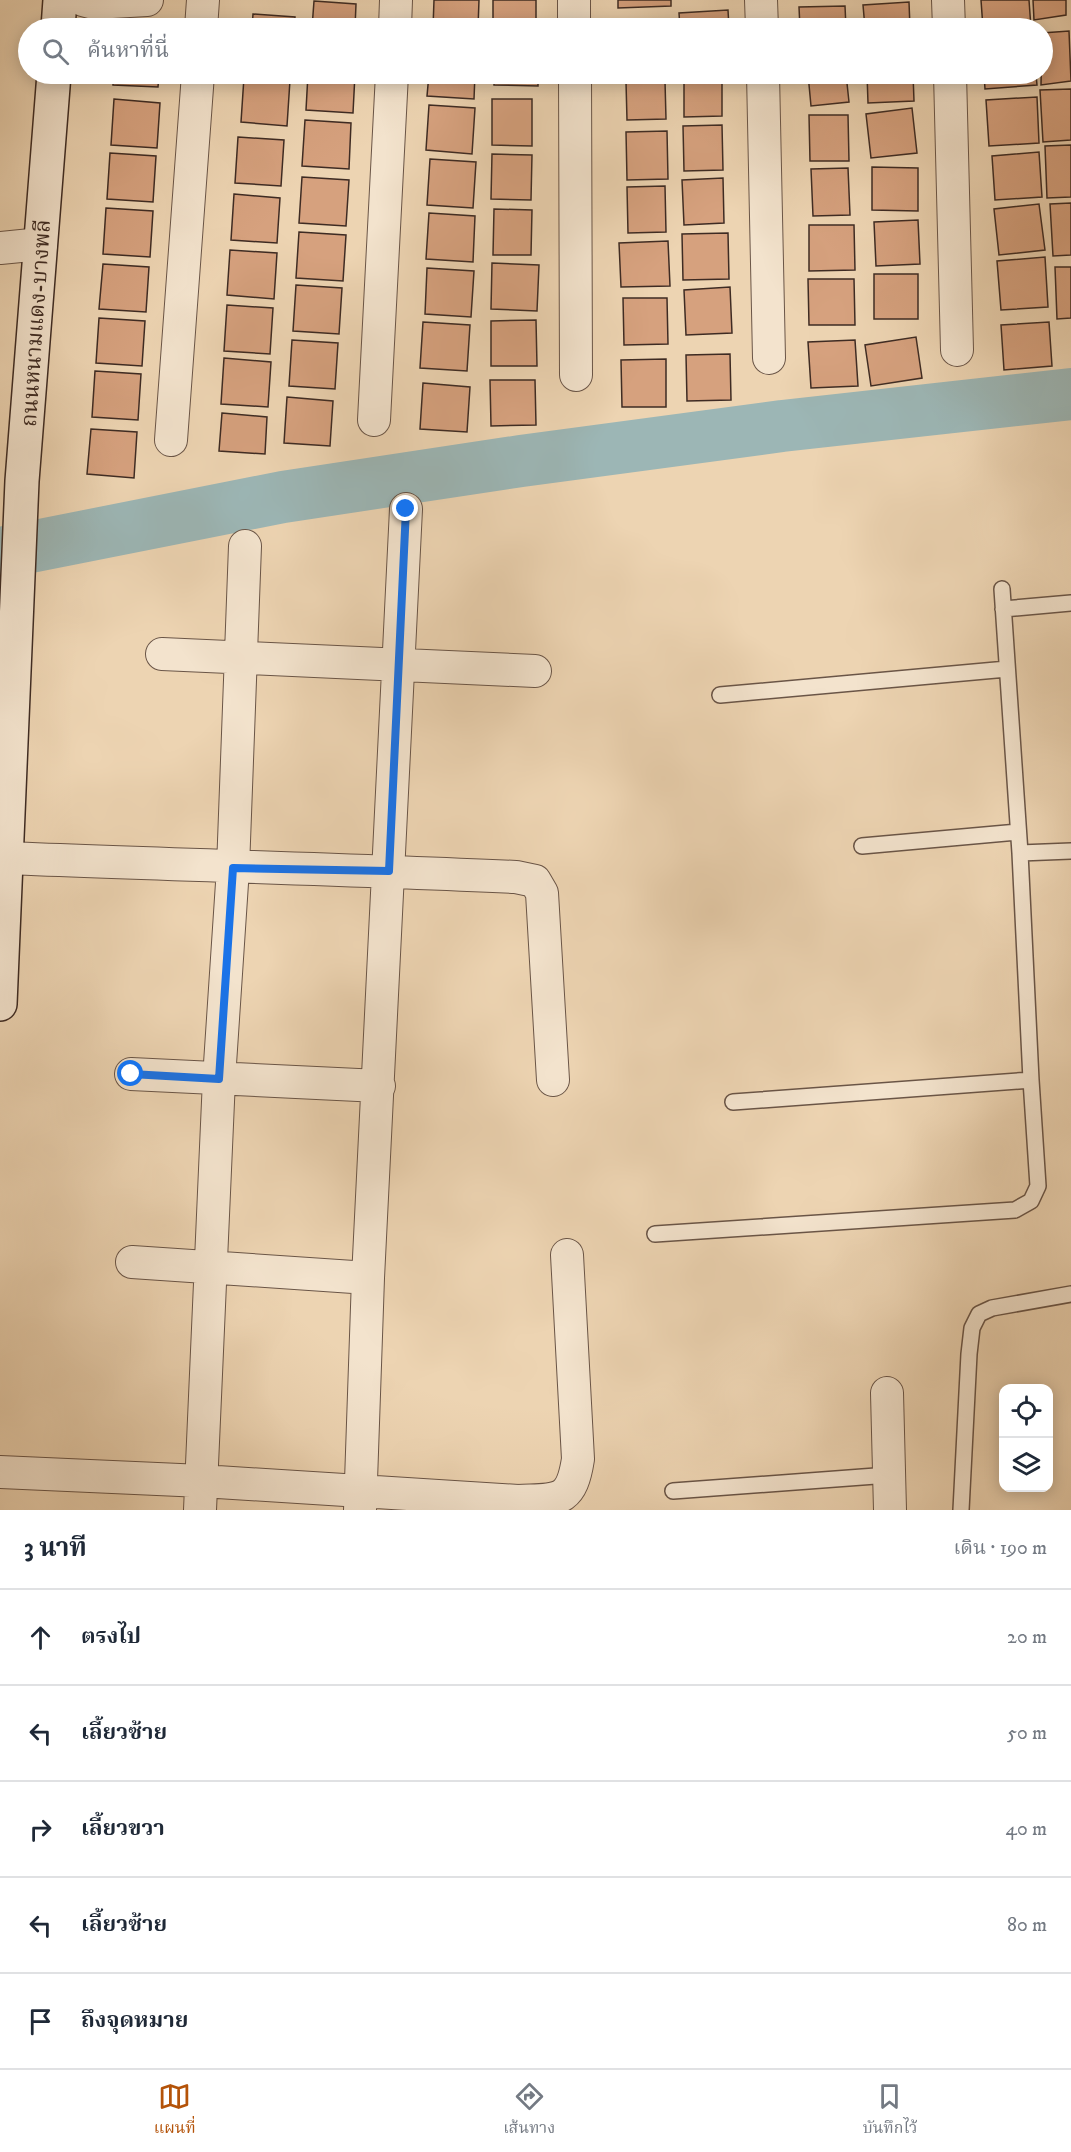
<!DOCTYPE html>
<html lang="th">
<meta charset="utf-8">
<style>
:root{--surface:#fff;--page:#f6f6f7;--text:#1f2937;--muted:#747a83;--line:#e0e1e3;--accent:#b45309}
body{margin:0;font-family:"IM FELL DW Pica","Noto Serif Thai",serif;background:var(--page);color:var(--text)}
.controls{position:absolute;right:18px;bottom:18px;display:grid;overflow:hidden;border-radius:12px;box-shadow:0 3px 15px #0003}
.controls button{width:54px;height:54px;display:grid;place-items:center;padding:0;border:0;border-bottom:2px solid var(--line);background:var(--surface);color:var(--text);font:30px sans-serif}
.stop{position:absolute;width:18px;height:18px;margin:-14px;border:4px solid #1a73e8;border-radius:50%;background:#fff}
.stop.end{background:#1a73e8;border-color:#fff;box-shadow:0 2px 6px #0008}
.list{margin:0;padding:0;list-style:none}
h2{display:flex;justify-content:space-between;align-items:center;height:78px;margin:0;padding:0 24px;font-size:26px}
h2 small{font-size:20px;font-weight:400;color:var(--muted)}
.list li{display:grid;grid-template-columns:39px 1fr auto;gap:18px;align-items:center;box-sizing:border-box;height:96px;padding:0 24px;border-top:2px solid var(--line)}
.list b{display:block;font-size:22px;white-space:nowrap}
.list em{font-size:20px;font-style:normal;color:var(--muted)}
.icon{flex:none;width:33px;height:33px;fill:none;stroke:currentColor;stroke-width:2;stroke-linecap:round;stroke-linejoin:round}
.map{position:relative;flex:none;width:1071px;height:1510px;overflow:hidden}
.search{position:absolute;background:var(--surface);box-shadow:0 3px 15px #0003;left:18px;right:18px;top:18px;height:66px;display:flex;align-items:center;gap:15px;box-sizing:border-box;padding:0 21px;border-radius:33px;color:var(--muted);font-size:22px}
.sheet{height:558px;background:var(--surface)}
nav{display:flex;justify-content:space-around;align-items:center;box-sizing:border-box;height:84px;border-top:2px solid var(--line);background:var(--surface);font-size:16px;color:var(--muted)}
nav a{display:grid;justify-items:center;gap:3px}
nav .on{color:var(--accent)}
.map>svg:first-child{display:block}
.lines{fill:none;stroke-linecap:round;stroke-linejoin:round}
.river{stroke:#9cb6b5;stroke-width:52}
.building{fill:#d6a17e;stroke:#3e2b23;stroke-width:1.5}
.service-casing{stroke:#6a5547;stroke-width:18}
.minor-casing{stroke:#6a5547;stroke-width:34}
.secondary-casing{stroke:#3e2b23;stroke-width:36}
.service{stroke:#f3e3cd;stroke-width:15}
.minor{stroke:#f3e3cd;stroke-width:32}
.secondary{stroke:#f3e3cd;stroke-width:33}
.route{stroke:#1a73e8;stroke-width:8}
.labels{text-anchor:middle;stroke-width:4.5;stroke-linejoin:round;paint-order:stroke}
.street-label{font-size:22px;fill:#3e2b23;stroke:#f3e3cd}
</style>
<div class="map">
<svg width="1071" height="1510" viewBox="0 0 1071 1510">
<rect width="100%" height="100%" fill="#edd4b2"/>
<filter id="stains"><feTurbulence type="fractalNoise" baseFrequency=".00333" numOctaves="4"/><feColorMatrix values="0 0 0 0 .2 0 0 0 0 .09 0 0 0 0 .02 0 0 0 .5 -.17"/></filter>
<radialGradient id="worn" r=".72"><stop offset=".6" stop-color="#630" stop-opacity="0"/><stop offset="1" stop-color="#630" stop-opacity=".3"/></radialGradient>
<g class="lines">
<path class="river" d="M0 553 283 497 521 461 782 426 1071 394"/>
</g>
<path class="building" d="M434 0H479L478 28H433Z
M493 0H536V28H493Z
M618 0H671V6L618 8Z
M981 0H1029L1031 28H983Z
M1033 0H1066V15L1034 20Z
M314 1 356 4 355 28H312Z
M909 2 910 28H865L863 5Z
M845 6 846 28H800L799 7Z
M728 10 729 28H680L679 13Z
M253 14 295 17 294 28H252Z
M664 21V28H622V22Z
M1069 31 1071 81 1041 85 1042 33Z
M113 74H159L158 87 113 85Z
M308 74H355L353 113 306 110Z
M429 74H475L474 99 427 96Z
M494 74H538V86L494 85Z
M684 74H722V116L684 117Z
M808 74H846L849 102 811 106Z
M867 74H913L914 101 868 103Z
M984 74H1036L1037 85 985 89Z
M244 77 290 80 287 126 241 122Z
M665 81 666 119 627 120 626 82Z
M1071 89V140L1043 142 1040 90Z
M1037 97 1039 143 989 146 986 100Z
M114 99 160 103 157 148 111 145Z
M492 99H532V146L492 145Z
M429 105 475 108 472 154 426 150Z
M912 108 917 153 871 158 866 114Z
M809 115H848L849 161H810Z
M305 120 351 123 349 169 302 166Z
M722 125 723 170 684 171 683 126Z
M667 131 668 179 627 180 626 132Z
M238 137 284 140 281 186 235 183Z
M1071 145V197L1047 198 1045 146Z
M1039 152 1042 197 995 200 992 156Z
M110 153 156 156 153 202 107 199Z
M492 154 532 155 531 200 491 199Z
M430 159 476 162 473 208 427 205Z
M872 167 918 168V211L872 210Z
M848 168 850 215 813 216 811 169Z
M302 177 349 180 346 226 299 223Z
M723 178 724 223 684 225 682 180Z
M665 186 666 232 628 233 627 187Z
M234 194 280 198 277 243 231 240Z
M1071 203V255L1053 256 1050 204Z
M1039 204 1045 250 999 255 994 209Z
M106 208 153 211 150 257 103 254Z
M494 209 532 210 531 255H493Z
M429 213 475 216 473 262 426 259Z
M918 220 920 264 876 266 874 222Z
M809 225H854L855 270 809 271Z
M299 232 346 235 343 281 296 278Z
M728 233 729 279 683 280 682 234Z
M668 241 670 286 621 287 619 243Z
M230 250 277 253 274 299 227 295Z
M1045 257 1048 307 1001 310 997 261Z
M492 263 539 265 537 311 491 309Z
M103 264 149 267 146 312 99 309Z
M1055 267H1071V318L1057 319Z
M427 268 474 271 471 317 425 314Z
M874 274H918V319H874Z
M808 279H854L855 325H809Z
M296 285 342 288 339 334 293 331Z
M730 287 732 333 686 335 684 290Z
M623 298H667L668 344 624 345Z
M227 305 273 308 270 354 224 351Z
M99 318 145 321 142 366 96 363Z
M536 320 537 366H491V321Z
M423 322 470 325 467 371 420 368Z
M1049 322 1052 366 1004 370 1001 325Z
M916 337 922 378 871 386 865 345Z
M292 340 338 343 335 389 289 386Z
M855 340 858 386 811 388 808 342Z
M730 354 731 400 687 401 686 355Z
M224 358 271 362 268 407 221 404Z
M666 359V407H622L621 360Z
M95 371 141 374 138 420 92 417Z
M490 380H535L536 425 491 426Z
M423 383 470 387 467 432 420 429Z
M287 397 333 401 330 446 284 443Z
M222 413 267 417 265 454 219 451Z
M91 429 137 432 134 478 87 474Z"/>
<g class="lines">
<g class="service-casing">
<path id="service" d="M1002 589 1020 853
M1003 609 1071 603
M720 695 1007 669
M862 846 1018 832
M733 1102 1031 1080
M655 1234 1015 1210 1031 1201 1038 1186 1031 1080 1020 853 1071 851
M673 1491 889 1475
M961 1510 969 1354 972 1328 979 1314 992 1308 1071 1294"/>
</g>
<g class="minor-casing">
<path id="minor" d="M83 0 94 3 147 0
M574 0V28
M761 0 762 28
M948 0 949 28
M201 28 203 0
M395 28 396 0
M575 74 576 375
M763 74 769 358
M950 74 957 350
M0 248 41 244
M374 420 392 74
M171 440 198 74
M162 654 535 671
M7 858C176 865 346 869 516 877L535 881 542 893 553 1080
M131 1074 379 1086
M132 1262 368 1278
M887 1393 890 1510
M0 1472 202 1481 518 1501C558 1499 571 1504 578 1459L567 1255
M200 1510 219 1079 233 868 245 546
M360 1510 368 1278 406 509"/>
</g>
<g class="secondary-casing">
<path id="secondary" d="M58 28 60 0
M0 1004 22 481 54 74"/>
</g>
<use href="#service" class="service"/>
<use href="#minor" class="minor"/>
<use href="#secondary" class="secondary"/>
</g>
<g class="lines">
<path class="route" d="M131 1074 219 1079 233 868 389 871 406 509"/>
</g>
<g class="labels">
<g class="street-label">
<text transform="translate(35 323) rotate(-86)" y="8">ถนนหนามแดง-บางพลี</text>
</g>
</g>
<rect width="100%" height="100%" filter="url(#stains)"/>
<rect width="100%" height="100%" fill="url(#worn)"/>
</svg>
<div class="controls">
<button><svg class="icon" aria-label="locate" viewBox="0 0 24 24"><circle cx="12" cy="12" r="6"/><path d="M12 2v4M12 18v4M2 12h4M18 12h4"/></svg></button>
<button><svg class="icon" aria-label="layers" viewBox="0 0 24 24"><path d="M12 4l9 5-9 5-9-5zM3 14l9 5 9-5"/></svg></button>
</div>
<div class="stop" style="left:131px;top:1074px"></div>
<div class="stop end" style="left:406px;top:509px"></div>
<div class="search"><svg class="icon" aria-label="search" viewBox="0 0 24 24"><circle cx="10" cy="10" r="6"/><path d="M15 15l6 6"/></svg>ค้นหาที่นี่</div>
</div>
<section class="sheet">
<h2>3 นาที<small>เดิน · 190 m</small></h2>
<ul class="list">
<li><svg class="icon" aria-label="ahead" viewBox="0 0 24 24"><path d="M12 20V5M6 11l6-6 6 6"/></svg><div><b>ตรงไป</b></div><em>20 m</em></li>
<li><svg class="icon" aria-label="left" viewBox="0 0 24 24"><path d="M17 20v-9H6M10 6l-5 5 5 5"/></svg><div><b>เลี้ยวซ้าย</b></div><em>50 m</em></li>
<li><svg class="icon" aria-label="right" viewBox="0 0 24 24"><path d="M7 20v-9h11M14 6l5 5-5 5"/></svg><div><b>เลี้ยวขวา</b></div><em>40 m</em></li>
<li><svg class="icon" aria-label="left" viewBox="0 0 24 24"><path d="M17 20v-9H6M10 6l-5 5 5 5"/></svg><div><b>เลี้ยวซ้าย</b></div><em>80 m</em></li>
<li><svg class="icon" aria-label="arrive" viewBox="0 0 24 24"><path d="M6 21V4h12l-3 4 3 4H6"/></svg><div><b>ถึงจุดหมาย</b></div></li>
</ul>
</section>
<nav>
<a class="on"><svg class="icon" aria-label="map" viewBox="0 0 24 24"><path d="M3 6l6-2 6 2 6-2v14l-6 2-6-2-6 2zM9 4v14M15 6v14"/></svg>แผนที่</a>
<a><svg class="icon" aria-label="directions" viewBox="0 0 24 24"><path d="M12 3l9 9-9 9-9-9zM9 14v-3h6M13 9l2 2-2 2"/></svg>เส้นทาง</a>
<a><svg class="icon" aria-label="saved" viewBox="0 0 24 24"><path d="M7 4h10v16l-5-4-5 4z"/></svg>บันทึกไว้</a>
</nav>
